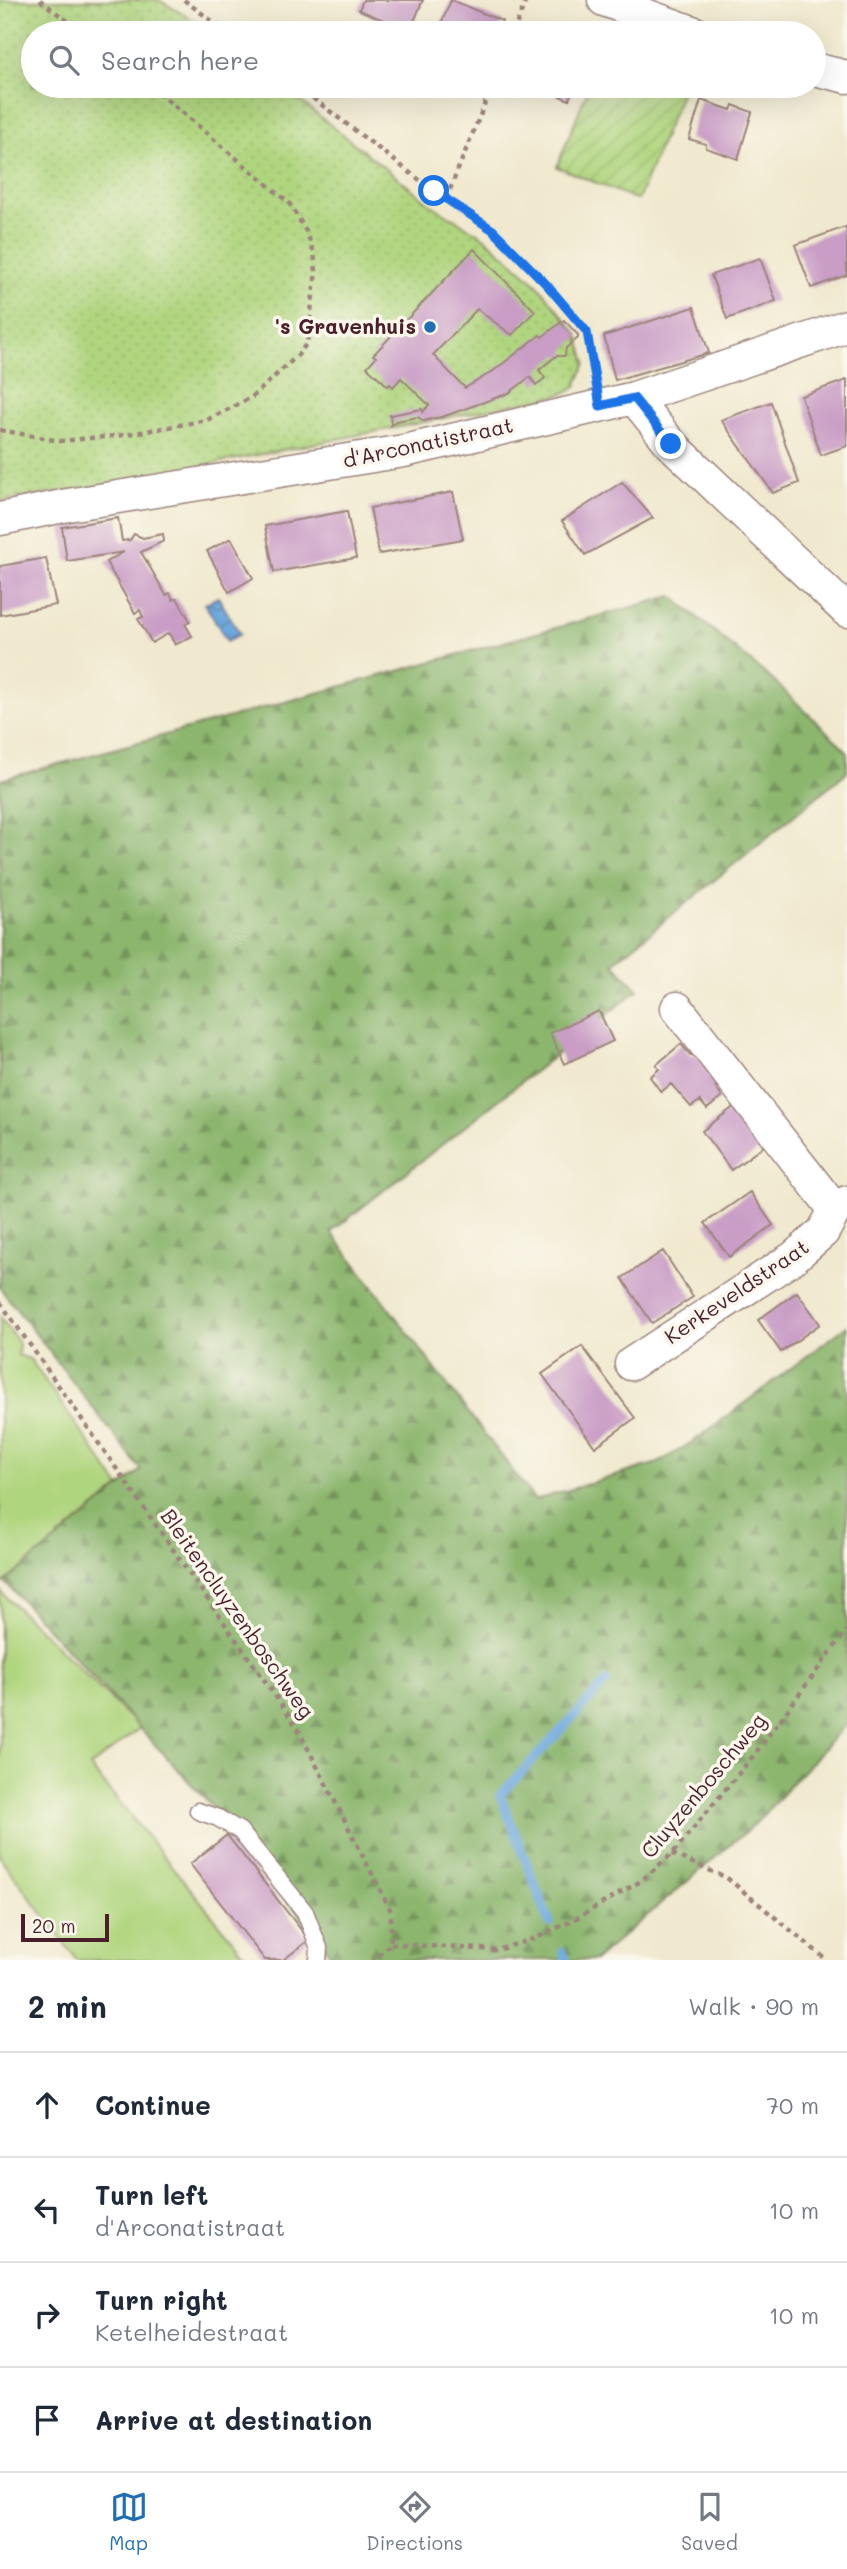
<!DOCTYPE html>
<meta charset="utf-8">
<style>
:root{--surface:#fff;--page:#f6f6f7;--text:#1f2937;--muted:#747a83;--line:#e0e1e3;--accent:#1f6fb2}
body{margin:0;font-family:Mali,sans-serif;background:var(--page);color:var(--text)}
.scale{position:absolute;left:21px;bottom:18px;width:88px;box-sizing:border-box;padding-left:7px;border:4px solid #4a1f2b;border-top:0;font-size:19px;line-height:24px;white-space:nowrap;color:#4a1f2b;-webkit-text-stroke:5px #fbf7ec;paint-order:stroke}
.stop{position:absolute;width:21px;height:21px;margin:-16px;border:5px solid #1a73e8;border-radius:50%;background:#fff}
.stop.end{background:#1a73e8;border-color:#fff;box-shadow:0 2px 7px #0008}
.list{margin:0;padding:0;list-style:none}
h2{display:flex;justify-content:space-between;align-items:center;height:91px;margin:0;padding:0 28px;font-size:30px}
h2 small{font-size:23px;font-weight:400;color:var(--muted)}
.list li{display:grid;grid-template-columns:46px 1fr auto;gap:21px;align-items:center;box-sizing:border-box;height:105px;padding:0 28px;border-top:2px solid var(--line)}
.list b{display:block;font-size:26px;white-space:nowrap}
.list p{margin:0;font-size:23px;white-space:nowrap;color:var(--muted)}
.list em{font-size:23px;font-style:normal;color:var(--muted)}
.icon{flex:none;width:38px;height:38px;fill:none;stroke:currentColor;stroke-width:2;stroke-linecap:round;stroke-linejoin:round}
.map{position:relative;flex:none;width:847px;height:1960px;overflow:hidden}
.search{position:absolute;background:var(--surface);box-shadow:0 7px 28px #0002;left:21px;right:21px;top:21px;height:77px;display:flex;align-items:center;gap:18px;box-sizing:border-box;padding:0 24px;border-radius:38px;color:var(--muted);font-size:26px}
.sheet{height:511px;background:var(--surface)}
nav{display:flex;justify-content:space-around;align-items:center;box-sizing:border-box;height:98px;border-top:2px solid var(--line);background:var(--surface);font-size:19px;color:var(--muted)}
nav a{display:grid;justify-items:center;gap:4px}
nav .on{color:var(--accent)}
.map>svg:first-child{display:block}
.grass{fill:#b0d57f;stroke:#7d7a55;stroke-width:2}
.forest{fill:url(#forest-firs);stroke:#6b6a4c;stroke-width:2}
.park{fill:url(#park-dots);stroke:#7d7a55;stroke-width:2}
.garden{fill:url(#garden-furrows);stroke:#7d7a55;stroke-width:2}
.water{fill:url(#water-waves);stroke:#5c6484;stroke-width:2}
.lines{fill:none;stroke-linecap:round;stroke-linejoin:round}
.stream{stroke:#6da8dd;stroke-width:9}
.building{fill:#c99dc6}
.lane-casing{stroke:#9d847d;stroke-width:19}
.street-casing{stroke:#9d847d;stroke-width:35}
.path{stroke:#9d847d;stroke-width:4.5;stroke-dasharray:5 5;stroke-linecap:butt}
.lane{stroke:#fff;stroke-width:16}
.street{stroke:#fff;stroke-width:32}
.route{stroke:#1a73e8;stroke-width:9}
.poi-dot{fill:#1f6fb2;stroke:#fbf7ec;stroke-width:2.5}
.labels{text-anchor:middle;stroke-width:7;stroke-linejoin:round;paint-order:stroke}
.poi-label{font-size:21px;font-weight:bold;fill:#4a1f2b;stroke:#fbf7ec;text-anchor:end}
.street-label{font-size:21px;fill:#4a1f2b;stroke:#fbf7ec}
</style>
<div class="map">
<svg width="847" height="1960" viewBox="0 0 847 1960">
<defs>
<pattern id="forest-firs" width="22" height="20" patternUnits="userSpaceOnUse" patternTransform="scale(1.75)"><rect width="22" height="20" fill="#8cb66e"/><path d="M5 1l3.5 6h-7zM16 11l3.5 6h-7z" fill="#74935b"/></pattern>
<pattern id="park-dots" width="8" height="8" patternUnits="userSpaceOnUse" patternTransform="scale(1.75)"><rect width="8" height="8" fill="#b0d57f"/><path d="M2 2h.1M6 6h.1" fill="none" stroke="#99b66e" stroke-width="1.8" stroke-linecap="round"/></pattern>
<pattern id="garden-furrows" width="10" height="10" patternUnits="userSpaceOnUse" patternTransform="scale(1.75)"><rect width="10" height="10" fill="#b0d57f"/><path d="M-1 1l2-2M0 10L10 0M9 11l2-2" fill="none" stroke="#99b66e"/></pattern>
<pattern id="water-waves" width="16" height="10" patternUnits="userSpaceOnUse" patternTransform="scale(1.75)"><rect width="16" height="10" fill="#6da8dd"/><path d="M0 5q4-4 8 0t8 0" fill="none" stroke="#5c88b3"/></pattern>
</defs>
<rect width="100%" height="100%" fill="#fbf7ec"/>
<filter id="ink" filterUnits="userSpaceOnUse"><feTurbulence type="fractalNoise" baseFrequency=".0143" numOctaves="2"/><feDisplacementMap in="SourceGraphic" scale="14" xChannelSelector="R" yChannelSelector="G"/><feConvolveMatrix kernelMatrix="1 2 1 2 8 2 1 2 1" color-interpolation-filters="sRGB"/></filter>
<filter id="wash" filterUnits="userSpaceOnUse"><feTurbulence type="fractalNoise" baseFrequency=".00686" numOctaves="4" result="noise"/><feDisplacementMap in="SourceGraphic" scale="28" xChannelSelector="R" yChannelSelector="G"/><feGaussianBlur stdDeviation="1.57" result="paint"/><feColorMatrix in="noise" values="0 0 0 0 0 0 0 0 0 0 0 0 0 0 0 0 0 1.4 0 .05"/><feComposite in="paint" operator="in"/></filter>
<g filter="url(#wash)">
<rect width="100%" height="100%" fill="#f0e9cf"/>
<path class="grass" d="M0 1317 19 1343 18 1355 30 1359 120 1487 0 1586Z
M0 1591 140 1728 90 1767 249 1960H77L0 1857Z"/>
<path class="forest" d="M672 596 776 683 847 751V772L613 963 638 990 331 1232 535 1500 658 1463 694 1441 847 1326V1723L756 1823 595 1960H335L217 1812 5 1582 141 1470 0 1288V780Z"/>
<path class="park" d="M0 0H159L215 33H33V86H281L433 206 485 238 537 284 578 335 586 363 576 386 572 390 556 396 95 487 0 501Z"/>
<path class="garden" d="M589 86H684L638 200 557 167Z"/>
<path class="water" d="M218 597 240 634 227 641 205 604Z"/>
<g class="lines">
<path class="stream" d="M550 1923 500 1795 607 1681
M563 1952 566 1960"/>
</g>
<g id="blocks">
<path class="building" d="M363 0H423L410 31 359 10Z
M451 0 502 21 497 33H437Z
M536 86H574L569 100Z
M701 100 731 110 733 105 752 112 738 159 706 148V144L689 139Z
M845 227 847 233V275L811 288 795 245Z
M474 249 535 311 512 335 477 309 433 355 465 388 492 372 540 335 542 337 564 320 578 335V338L566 348 565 356H556L539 370 545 378 536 385 530 377 509 393 442 417 423 421 418 417 396 421 391 425 390 415 422 409 423 412 429 405 401 378 393 387 390 384 388 386 367 367 376 357 373 355Z
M760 258 776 301 727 319 711 275Z
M694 307 709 353 615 380 604 336Z
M847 380V446L821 455 801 396Z
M771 402 799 483 773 493 721 420Z
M622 482 653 518 585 555 562 521Z
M453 492 463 539 379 554 370 508Z
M347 511 356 558 274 572 265 526Z
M118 518 122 541 130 540 134 534 143 538 163 534 164 541 141 552 166 595 170 593 173 600 177 598 190 621 185 624 192 636 175 645 169 633 152 643 138 619 143 617 140 610 135 613 106 562 124 552 67 561 62 527Z
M231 538 253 578 229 592 207 551Z
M46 558 56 605 0 615V566Z
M599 1011 613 1041 564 1064 550 1033Z
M681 1044 691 1056 695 1053 720 1083 715 1087 722 1097 707 1109 700 1101 691 1107 671 1084 661 1092 650 1077 659 1069 656 1065Z
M735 1106 764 1146 731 1170 702 1131Z
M750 1192 773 1225 729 1257 705 1223Z
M663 1251 693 1297 652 1323 622 1278Z
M797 1292 820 1324 781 1352 758 1320Z
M582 1346 635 1418 595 1447 542 1374Z
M227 1835 309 1940 283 1960H265L190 1864Z"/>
</g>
</g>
<g filter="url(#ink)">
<use href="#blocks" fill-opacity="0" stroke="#9d847d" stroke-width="2"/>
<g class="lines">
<g class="lane-casing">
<path id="lane" d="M198 1811 218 1818 240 1831 305 1912 319 1948 318 1960"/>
</g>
<g class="street-casing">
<path id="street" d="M604 0 695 33
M814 69 847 77
M634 398 671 444 847 611
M0 519 68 505 404 451 634 398 847 326
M677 1008 835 1210 847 1202
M631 1364 793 1258 823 1232 835 1210"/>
</g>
<path class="path" d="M40 0 83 33
M184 0 228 33
M513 33 526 0
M297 86 434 191 493 230 547 285 587 332 595 378
M446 199 492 86
M0 430 60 441 125 435 207 420 252 397 298 355 307 343 316 271 314 253 306 231 289 203 151 86
M0 1302 297 1727 391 1911V1944L373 1960
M672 1854 727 1878 827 1960
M391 1944 497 1950 536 1938 572 1921 641 1881 672 1854 754 1755 847 1630"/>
<use href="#lane" class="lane"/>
<use href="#street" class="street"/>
</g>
</g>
<g class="lines" filter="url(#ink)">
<path class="route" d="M434 191 493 230 547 285 587 332 600 406 634 398 671 444"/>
</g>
<circle class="poi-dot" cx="430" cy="327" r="7"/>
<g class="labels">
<g class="poi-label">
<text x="416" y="334">'s Gravenhuis</text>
</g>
<g class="street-label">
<text transform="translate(428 443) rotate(-12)" y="7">d'Arconatistraat</text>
<text transform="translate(737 1292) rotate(-34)" y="7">Kerkeveldstraat</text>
<text transform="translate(237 1614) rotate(55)" y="7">Bleitencluyzenboschweg</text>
<text transform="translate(704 1786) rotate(-50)" y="7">Cluyzenboschweg</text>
</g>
</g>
</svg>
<div class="scale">20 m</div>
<div class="stop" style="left:434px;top:191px"></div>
<div class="stop end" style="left:671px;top:444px"></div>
<div class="search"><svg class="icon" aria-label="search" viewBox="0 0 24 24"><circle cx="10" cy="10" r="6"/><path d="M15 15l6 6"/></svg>Search here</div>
</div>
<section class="sheet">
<h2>2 min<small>Walk · 90 m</small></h2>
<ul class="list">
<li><svg class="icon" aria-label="ahead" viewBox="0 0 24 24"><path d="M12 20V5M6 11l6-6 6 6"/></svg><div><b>Continue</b></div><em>70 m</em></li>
<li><svg class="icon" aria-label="left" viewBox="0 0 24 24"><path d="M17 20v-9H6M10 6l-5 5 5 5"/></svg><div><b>Turn left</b><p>d'Arconatistraat</p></div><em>10 m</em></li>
<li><svg class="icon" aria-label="right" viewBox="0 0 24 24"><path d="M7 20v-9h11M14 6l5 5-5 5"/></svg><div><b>Turn right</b><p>Ketelheidestraat</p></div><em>10 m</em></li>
<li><svg class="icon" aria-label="arrive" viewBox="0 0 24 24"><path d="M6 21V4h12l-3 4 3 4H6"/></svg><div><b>Arrive at destination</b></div></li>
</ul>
</section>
<nav>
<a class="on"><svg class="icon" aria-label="map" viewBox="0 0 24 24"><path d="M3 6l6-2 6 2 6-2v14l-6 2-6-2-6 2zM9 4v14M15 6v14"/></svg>Map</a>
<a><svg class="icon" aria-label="directions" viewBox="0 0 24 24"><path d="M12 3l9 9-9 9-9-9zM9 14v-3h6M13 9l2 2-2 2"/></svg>Directions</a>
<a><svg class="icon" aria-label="saved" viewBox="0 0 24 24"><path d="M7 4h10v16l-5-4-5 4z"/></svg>Saved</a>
</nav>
